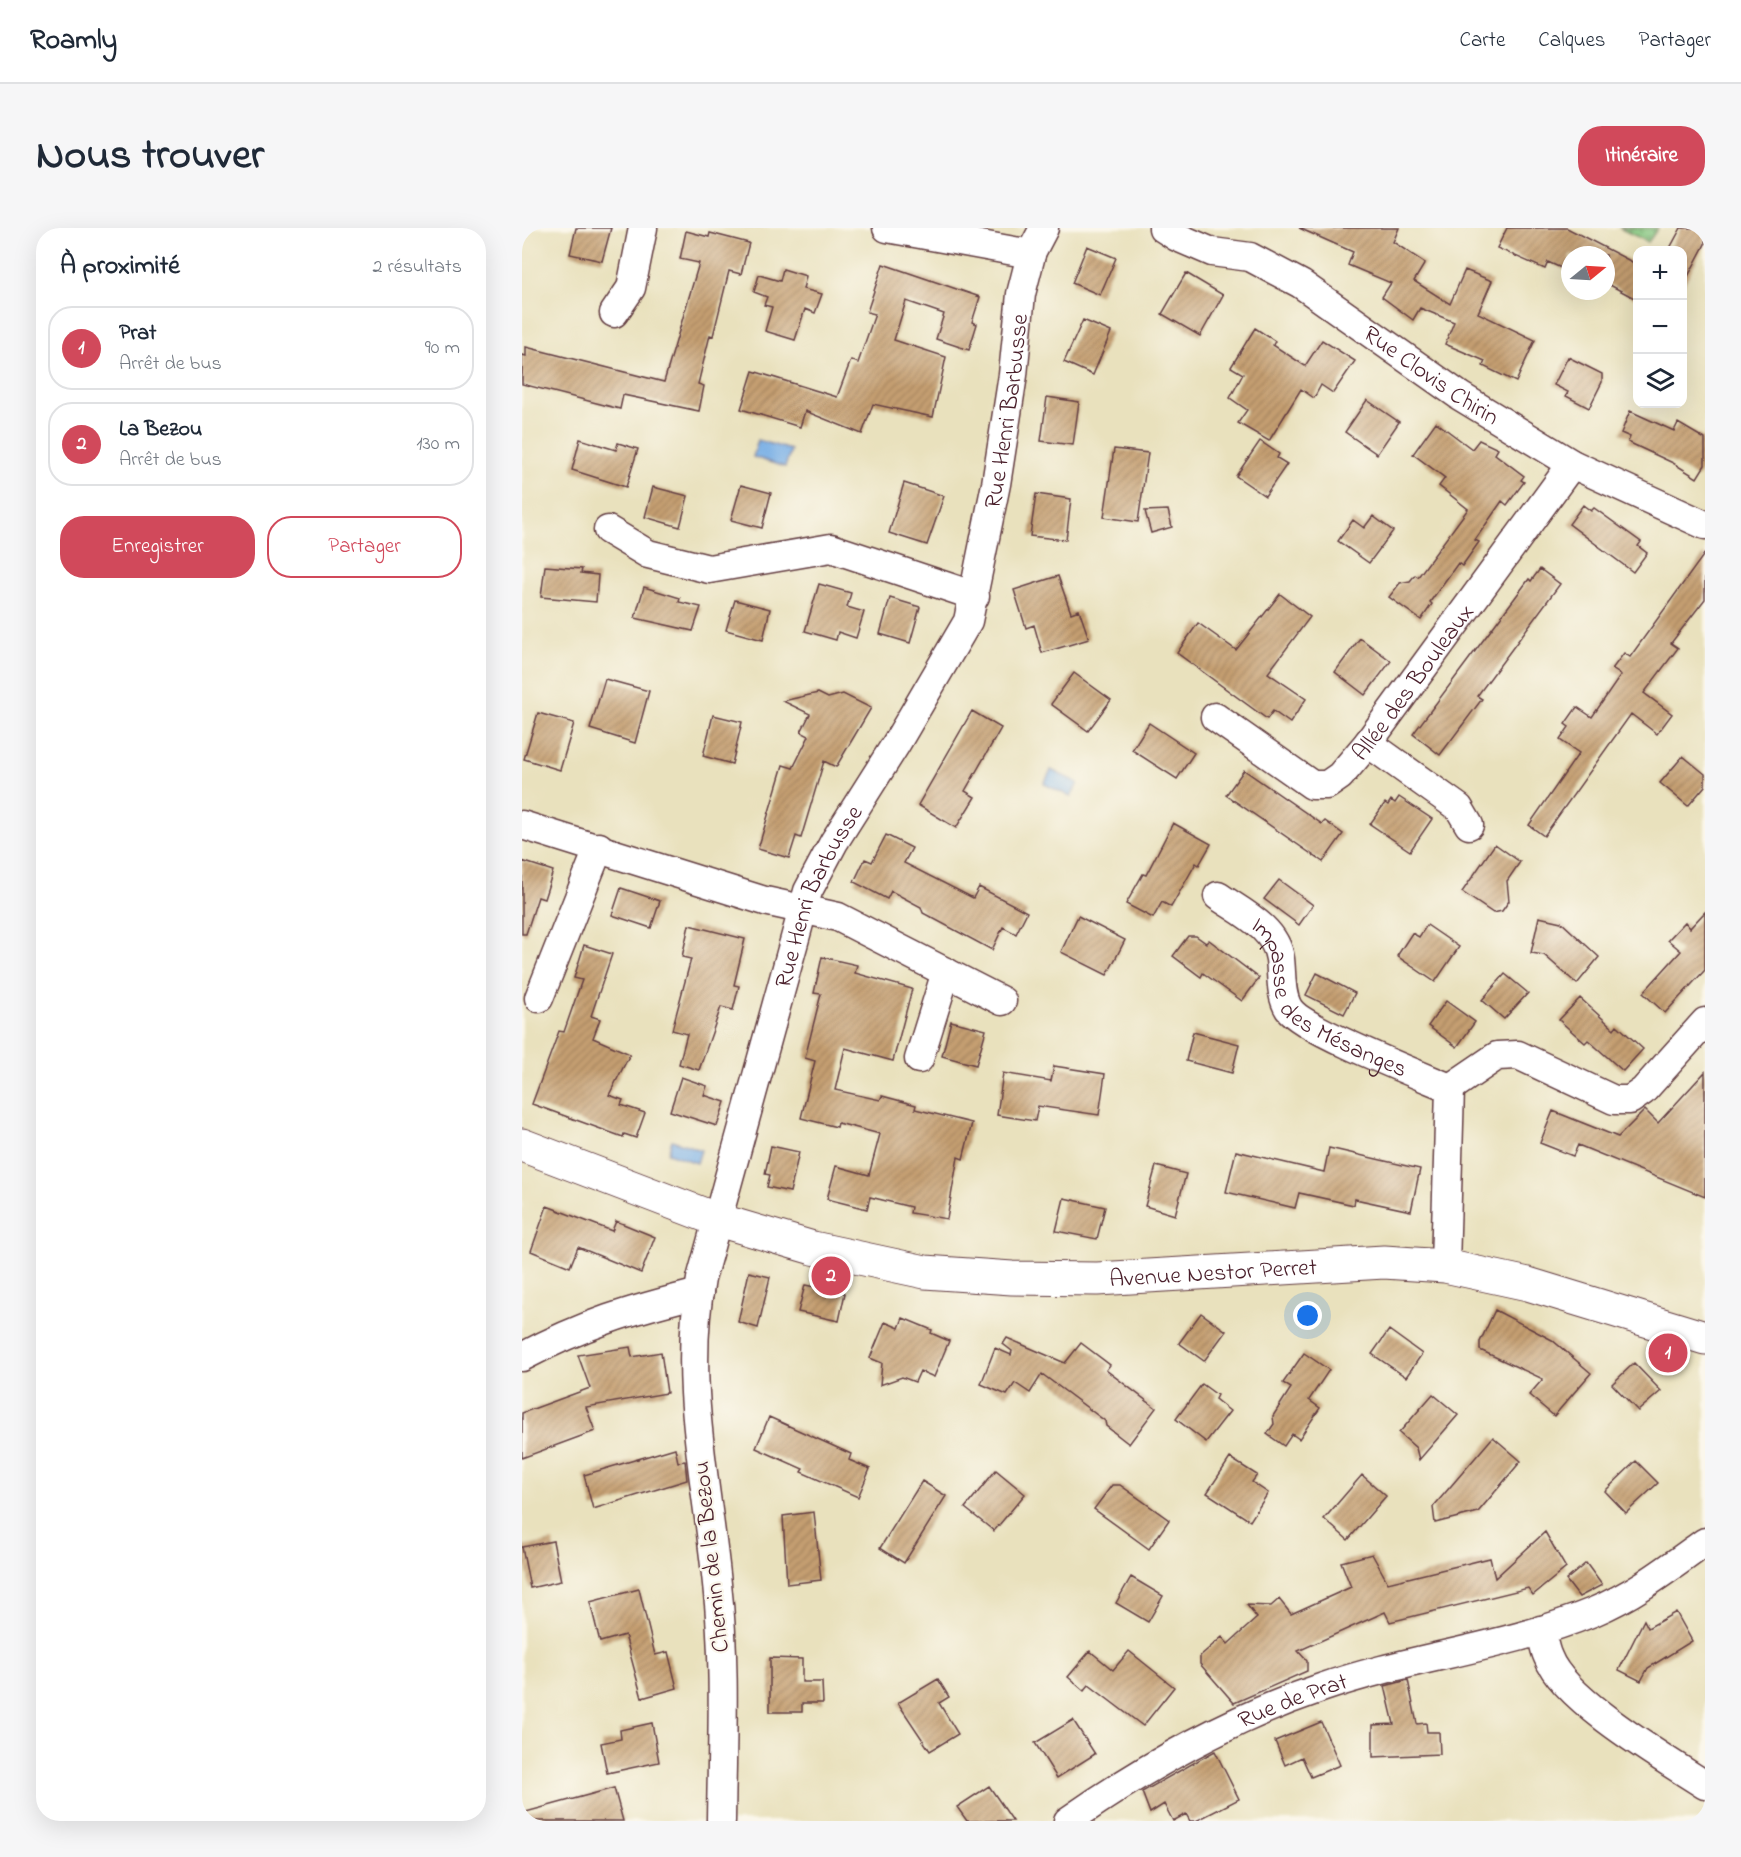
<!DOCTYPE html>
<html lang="fr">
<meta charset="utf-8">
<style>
:root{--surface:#fff;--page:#f6f6f7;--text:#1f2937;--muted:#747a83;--line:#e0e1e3;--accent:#d1495b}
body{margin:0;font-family:"Indie Flower",sans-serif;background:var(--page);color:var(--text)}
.controls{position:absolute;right:18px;top:18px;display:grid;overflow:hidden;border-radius:12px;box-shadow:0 6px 24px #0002}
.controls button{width:54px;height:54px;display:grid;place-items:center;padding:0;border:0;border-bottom:2px solid var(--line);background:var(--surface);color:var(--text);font:30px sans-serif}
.compass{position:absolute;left:1039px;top:18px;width:54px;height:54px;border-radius:50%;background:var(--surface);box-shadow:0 6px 24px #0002;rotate:72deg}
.you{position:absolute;left:786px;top:1088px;width:21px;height:21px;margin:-15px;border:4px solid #fff;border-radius:50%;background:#1a73e8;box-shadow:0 0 0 9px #1a73e833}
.badge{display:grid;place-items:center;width:39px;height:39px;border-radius:50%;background:var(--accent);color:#fff;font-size:20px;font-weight:700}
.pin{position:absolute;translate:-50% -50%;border:3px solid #fff;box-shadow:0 2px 6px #0006}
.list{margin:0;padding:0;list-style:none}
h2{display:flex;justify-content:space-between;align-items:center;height:78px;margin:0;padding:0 24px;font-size:26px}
h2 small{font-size:20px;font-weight:400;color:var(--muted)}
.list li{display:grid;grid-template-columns:39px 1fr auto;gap:18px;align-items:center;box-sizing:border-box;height:84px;margin:0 12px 12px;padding:0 12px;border:2px solid var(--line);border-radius:24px}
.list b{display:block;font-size:22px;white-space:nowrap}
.list p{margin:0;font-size:20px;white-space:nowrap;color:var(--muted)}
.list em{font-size:20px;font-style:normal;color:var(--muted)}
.actions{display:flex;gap:12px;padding:18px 24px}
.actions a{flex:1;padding:14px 0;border:2px solid var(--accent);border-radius:24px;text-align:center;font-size:21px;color:var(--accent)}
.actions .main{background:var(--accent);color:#fff}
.icon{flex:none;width:33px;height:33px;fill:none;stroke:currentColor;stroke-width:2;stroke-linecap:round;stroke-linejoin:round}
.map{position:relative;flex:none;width:1183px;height:1593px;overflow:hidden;border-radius:24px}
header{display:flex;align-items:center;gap:36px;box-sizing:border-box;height:84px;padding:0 30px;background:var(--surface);border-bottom:2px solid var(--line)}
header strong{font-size:28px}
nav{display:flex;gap:33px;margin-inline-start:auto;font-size:21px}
.intro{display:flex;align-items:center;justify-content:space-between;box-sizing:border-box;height:144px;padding:0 36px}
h1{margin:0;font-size:42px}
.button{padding:15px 27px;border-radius:24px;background:var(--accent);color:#fff;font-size:21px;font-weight:700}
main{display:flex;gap:36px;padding:0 36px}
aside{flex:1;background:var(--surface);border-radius:24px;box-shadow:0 6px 24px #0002}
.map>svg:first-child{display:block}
.grass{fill:url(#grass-dots);stroke:#667254;stroke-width:1.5}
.water{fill:#76ade5;stroke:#606688;stroke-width:1.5}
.building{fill:url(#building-hatch)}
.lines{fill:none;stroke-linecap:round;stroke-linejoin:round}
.street-casing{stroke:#623c41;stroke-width:31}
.secondary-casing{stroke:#623c41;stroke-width:35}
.street{stroke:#fff;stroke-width:28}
.secondary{stroke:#fff;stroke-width:33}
.labels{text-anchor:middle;stroke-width:4.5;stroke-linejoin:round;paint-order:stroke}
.street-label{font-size:24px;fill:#4a1f2b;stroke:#fbf7ec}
</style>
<header>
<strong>Roamly</strong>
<nav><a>Carte</a><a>Calques</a><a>Partager</a></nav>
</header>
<div class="intro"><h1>Nous trouver</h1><a class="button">Itinéraire</a></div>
<main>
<aside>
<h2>À proximité<small>2 résultats</small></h2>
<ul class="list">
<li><span class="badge">1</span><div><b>Prat</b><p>Arrêt de bus</p></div><em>90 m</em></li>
<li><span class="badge">2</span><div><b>La Bezou</b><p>Arrêt de bus</p></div><em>130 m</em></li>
</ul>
<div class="actions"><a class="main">Enregistrer</a><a>Partager</a></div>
</aside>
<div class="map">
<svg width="1183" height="1593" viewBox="0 0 1183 1593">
<defs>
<pattern id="grass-dots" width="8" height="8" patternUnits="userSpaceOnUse" patternTransform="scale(1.5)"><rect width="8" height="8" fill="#83c57e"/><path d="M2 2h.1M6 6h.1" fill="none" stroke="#6d9f67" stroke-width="1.8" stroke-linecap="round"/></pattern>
<pattern id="building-hatch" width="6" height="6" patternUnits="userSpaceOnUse" patternTransform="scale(1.5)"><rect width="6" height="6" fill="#c59f71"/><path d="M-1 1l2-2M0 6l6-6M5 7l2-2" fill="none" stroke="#a2815d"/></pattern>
</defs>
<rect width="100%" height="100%" fill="#fbf7ec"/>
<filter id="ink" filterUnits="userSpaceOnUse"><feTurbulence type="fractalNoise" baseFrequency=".0167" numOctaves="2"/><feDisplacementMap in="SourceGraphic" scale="12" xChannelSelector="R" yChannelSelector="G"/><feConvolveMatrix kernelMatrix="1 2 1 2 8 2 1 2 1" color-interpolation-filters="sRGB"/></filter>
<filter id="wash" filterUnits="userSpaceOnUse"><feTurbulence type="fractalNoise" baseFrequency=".008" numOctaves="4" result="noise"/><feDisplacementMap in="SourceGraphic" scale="24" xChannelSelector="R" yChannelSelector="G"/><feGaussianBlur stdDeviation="1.35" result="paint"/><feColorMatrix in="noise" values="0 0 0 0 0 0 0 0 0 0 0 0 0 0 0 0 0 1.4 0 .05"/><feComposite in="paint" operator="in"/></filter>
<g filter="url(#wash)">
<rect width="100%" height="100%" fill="#e9e1bd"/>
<path class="grass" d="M1097 0H1136L1126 14Z"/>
<path class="water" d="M236 212 269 222 263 239 231 229Z
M529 542 556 555 549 569 522 556Z
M150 912 179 922 175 935 146 925Z"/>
<g id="blocks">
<path class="building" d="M54 0H89L80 33 48 26Z
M777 0H877L871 14 903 35 892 53 928 76 943 42 970 53 956 85 1013 112 994 154 961 138 963 133 923 116 932 94 898 80 891 92 860 69 869 55 826 37 831 24Z
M985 0H1045L1116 37V72L1084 55V27H1048V44L1026 34 1023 41 975 20Z
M1159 0H1183V16L1161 58V22H1147Z
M164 3 187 9 188 5 227 15 219 46 207 43 191 108 188 107 176 156 182 158 177 183 101 167 98 181 0 156V127L4 128V119L142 154 177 35 158 31Z
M565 18 594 30 578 67 550 55Z
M361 36 458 69 450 94 455 96 447 122 414 111 422 86 384 73 372 112 424 129 411 189 351 176 340 206 283 183 278 199 219 181 231 143 315 169 329 132 336 135 353 86 345 84Z
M261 41 284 48 281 61 300 66 293 85 283 81 273 112 243 103 250 79 242 77 245 69 232 64 237 47 258 53Z
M664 45 701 67 678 108 640 86Z
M561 92 589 104 571 147 542 134Z
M733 100 753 113 751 117 783 138 800 112 833 133 811 165 799 157 792 170 779 161 747 213 716 195 725 182 708 170 721 146 709 139Z
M1046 129 1080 146V154L1067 180 1044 168 1046 164 1032 157Z
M525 169 557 174 551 217 519 213Z
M845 172 877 194 855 226 823 204Z
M1108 183 1152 203 1156 195 1183 211V237L1175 250 1151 235 1106 214 1108 209 1099 205Z
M914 194 950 221 957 212 976 221 973 226 1002 248 999 252 1002 254 985 277 980 273 953 312 957 314 940 338 936 335 908 374 910 376 899 392 867 369 878 355 888 353 893 347 896 349 946 281 917 258 923 250 891 226Z
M58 211 94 222 96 215 116 221 104 259 50 242Z
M738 213 757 226 755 230 765 236 743 268 714 248Z
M592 221 626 225 616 294 582 289Z
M382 255 422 268 405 317 367 305Z
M219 257 249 265 240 300 209 292Z
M131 259 166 268 158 299 123 289Z
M514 266 549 271 544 312 508 308Z
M1061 277 1069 283 1072 280 1119 314 1116 318 1125 325 1111 344 1047 296Z
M646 282 650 299 629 305 623 283Z
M851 288 871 303 847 335 816 313 831 292 842 300Z
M1183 325V371L1149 415 1156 420 1122 465 1150 486 1135 506 1109 486 1022 608 1007 597 1057 525 1038 512 1047 499 1043 496 1055 479 1070 489 1099 447 1090 441 1102 425 1108 429Z
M23 338 60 341 59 345 76 347 74 374 19 369Z
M1018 341 1038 356 955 468 960 471 918 527 891 506 1007 351 1009 353Z
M536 348 549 385 557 382 567 411 520 425 512 397 504 400 492 362Z
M297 356 329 365 325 379 342 384 334 410 316 404 314 412 283 403Z
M122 359 158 370 157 374 179 379 171 403 113 390Z
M758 366 788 389 746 445 784 471 768 495 751 483 745 491 655 425 676 395 714 422Z
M368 370 398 379 388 415 358 406Z
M213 372 248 381 241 412 204 402Z
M838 410 869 433 843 467 813 444Z
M552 445 589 472 566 503 529 476Z
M83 451 127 463 113 515 68 501Z
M296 465 306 470 321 466 349 480 314 539 302 533 279 610 274 608 267 630 236 621 261 537 271 540 287 508 279 504 288 486 261 473Z
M450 483 479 500 443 563 453 569 434 600 396 577Z
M16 485 52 495 38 542 2 531Z
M191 487 220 494 210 536 181 528Z
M627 495 672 525 655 551 610 522Z
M1161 528 1183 546V558L1166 578 1138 555Z
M722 542 800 596 803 593 821 606 801 634 704 567Z
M877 569 910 591 888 623 848 596 863 575 866 577 869 572 873 575Z
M651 595 689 616 677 637 674 635 649 679 640 674 631 690 604 676 621 646 624 647Z
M364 607 390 620 382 635 451 670 457 659 505 684 494 706 481 699 470 722 401 685 399 679 369 663 365 671 332 654 343 631 350 634Z
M973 616 998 634 985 653 987 673 980 683 971 685 940 664Z
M0 633 31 643 22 671 16 669 4 706H0Z
M757 652 791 677 777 697 742 671Z
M99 660 138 673 129 700 90 687Z
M1183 684V742L1143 785 1121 765 1159 723 1146 712 1163 694 1168 700Z
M556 688 603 712 585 747 539 724Z
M1017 689 1039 694 1077 729 1055 756 1022 727 1009 725Z
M167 697 223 711 212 757 217 758 211 782 199 779 177 842 157 836 165 806 150 802 169 731 160 729Z
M905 697 937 719 913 754 875 728 890 705 897 709Z
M666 708H674L684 715 687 712 737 750 720 773 681 745 679 749 651 728Z
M62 717 90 726 69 788 78 791 71 810 108 826 87 867 101 872 99 877 123 885 114 910 102 906 101 909 10 876 37 803 42 804 60 752 52 750Z
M300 729 335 737 333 745 390 761 371 833 323 820 313 862 358 872 360 868 394 877 393 881 450 895 441 931 436 929 425 991 388 985 389 979 348 969 345 981 305 971 314 938 347 947 358 906 316 895 315 899 279 890 293 833 283 830 299 766 292 765Z
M795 745 833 765 822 786 784 767Z
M983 746 1006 765 982 791 960 772Z
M1058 770 1092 801 1095 797 1121 821 1101 843 1066 812 1063 815 1037 792Z
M924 773 953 794 935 819 906 798Z
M429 793 464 802 454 837 420 828Z
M671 804 717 816 710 845 664 833Z
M532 838 583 846 577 887 516 878 513 893 475 887 481 845 529 853Z
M1183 844V969L1056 917 1051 928 1018 915 1031 883 1096 909 1123 882 1136 895Z
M159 849 185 858 182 867 203 874 195 898 148 883Z
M249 918 277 924 268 964 245 959 248 947 243 946Z
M807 920 898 941 889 983 833 971 832 977 777 965 773 980 704 964 714 923 802 944Z
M634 938 664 946 653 987 623 978Z
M542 970 583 979 575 1011 534 1003Z
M25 978 90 1003 94 993 133 1009 119 1045 56 1019 48 1039 9 1023Z
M227 1044 248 1049 236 1100 216 1094Z
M283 1057 323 1065 317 1093 276 1084Z
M973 1082 1030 1112 1069 1145 1032 1188 1007 1167 1021 1151 958 1122V1114Z
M679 1085 704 1103 682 1133 657 1115Z
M381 1090 410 1102 409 1105 427 1113 412 1149 398 1143 393 1154 380 1149 358 1157 360 1135 348 1130 363 1094 377 1100Z
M867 1102 900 1126 884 1149 850 1126Z
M485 1110 543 1135 559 1115 588 1137 584 1142 634 1180 607 1216 584 1198 583 1193 520 1146 508 1165 493 1155 485 1167 459 1156 473 1120 489 1127 490 1123 481 1116Z
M108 1119 110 1129 139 1124 145 1165 64 1179 73 1203 0 1230V1185L68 1160 56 1127Z
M782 1125 807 1142 787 1172 798 1180 777 1211 770 1206 762 1218 745 1206 752 1196 751 1188 769 1160 761 1155Z
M1112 1135 1139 1163 1116 1183 1090 1156Z
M680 1156 695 1167 693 1171 708 1183 684 1214 654 1191Z
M911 1166 936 1187 897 1232 894 1220 877 1205Z
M247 1189 329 1226 327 1232 348 1241 336 1269 279 1244 281 1241 234 1220Z
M971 1209 999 1233 956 1284 913 1295 911 1279Z
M153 1220 156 1234 163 1233 165 1252 71 1281 62 1247Z
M708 1230 735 1247 730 1254 746 1265 728 1293 685 1265Z
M1114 1233 1136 1255 1104 1285 1083 1263Z
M474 1242 503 1266 472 1303 443 1280Z
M840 1247 864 1268 826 1312 802 1291Z
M400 1253 424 1268 382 1335 358 1320Z
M590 1257H598L647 1292 627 1321 572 1281Z
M292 1284 299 1352 265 1356 261 1288Z
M1023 1304 1044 1340 1011 1367 1006 1360 868 1394 863 1384 776 1423 785 1433V1443L712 1475 678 1436V1428L700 1409 706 1416 735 1390 725 1377 749 1378 757 1371 769 1386 829 1359 819 1334 850 1326 866 1355 968 1330 973 1350Z
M31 1313 39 1353 8 1360 0 1319Z
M1064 1335 1080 1357 1057 1369 1044 1352Z
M609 1349 641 1368 626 1394 594 1375Z
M117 1361 133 1427 146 1424 155 1460 120 1470 103 1407 78 1414 68 1374Z
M1154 1384 1170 1413 1126 1440 1119 1453 1097 1442 1122 1392 1126 1400Z
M568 1423 591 1442 607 1423 652 1459 621 1498 567 1457 562 1463 546 1449Z
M248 1430 280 1431V1454H300L301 1475H280V1484H248Z
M416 1451 427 1469 417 1475 436 1506 408 1523 376 1475Z
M886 1452 895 1496 904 1495 905 1504H917L918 1526 851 1529V1497L872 1496 863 1458Z
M551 1492 573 1526 535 1550 513 1515Z
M799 1494 818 1537 789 1549 780 1529 763 1537 753 1513Z
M130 1495 137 1534 85 1545 79 1515 99 1511 98 1502Z
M693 1523 717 1571 674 1593H668L664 1586 651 1593 642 1576 628 1585 620 1564Z
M467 1558 491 1593H445L435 1579Z
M92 1560 101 1593H0V1585Z"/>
</g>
</g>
<g filter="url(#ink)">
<use href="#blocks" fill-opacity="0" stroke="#623c41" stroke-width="1.5"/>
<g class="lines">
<g class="street-casing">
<g id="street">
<path d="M365 0 509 26"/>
<path id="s1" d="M641 0 655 9 690 24 728 29 779 56 938 168 1050 236 1183 297"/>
<path d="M92 85 109 60 121 0"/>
<path d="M86 302 126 326 187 341 309 320 453 368"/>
<path id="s2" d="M693 489 790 557H805L818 548 846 515 1050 236"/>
<path d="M846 515 937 580 947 597"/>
<path d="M0 597 243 673 316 689 480 773"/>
<path id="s3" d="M696 668C719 684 754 700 758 731 760 747 758 767 767 781 780 801 900 848 928 860"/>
<path d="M17 770 77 619"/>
<path d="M397 831 424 744"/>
<path d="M928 860 975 828 996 827 1092 872H1108L1121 863 1183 794"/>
<path d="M923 1038 928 860"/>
<path d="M0 1129C62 1096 109 1082 177 1065"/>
<path d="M1019 1402C1021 1411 1022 1421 1026 1429 1043 1473 1143 1531 1183 1557"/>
<path id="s4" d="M199 1593C200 1514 204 1434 195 1356 185 1254 160 1154 179 1051L286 663 312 614 374 516 446 393 474 256 491 147 499 66 510 23 522 0"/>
<path id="s5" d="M546 1593C623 1539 710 1490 799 1460 888 1429 984 1420 1071 1384 1112 1367 1147 1340 1183 1314"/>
</g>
</g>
<g class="secondary-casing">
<g id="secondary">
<path id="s6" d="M0 917 196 992 291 1020 403 1044 490 1050 575 1051 862 1034 923 1038 1006 1056 1183 1110"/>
</g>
</g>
<use href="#street" class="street"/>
<use href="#secondary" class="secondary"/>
</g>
</g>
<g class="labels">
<g class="street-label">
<text dy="8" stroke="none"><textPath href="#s1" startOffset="310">Rue Clovis Chirin</textPath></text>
<text dy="8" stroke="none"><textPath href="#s4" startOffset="1474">Rue Henri Barbusse</textPath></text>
<text dy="8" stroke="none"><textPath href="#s2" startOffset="268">Allée des Bouleaux</textPath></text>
<text dy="8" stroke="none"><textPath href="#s4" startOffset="945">Rue Henri Barbusse</textPath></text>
<text dy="8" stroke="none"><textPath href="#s3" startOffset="160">Impasse des Mésanges</textPath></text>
<text dy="8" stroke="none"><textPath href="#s6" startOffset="712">Avenue Nestor Perret</textPath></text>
<text transform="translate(188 1329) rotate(-96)" y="8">Chemin de la Bezou</text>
<text dy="8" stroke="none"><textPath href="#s5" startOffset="256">Rue de Prat</textPath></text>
</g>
</g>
</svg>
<div class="controls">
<button>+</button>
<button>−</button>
<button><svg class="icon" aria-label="layers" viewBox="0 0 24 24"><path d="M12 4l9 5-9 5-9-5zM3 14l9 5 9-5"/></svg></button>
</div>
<svg class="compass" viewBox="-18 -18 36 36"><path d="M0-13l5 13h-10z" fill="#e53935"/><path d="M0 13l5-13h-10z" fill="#747a83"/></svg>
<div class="you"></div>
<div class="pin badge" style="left:1146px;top:1125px">1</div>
<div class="pin badge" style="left:309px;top:1048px">2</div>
</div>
</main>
